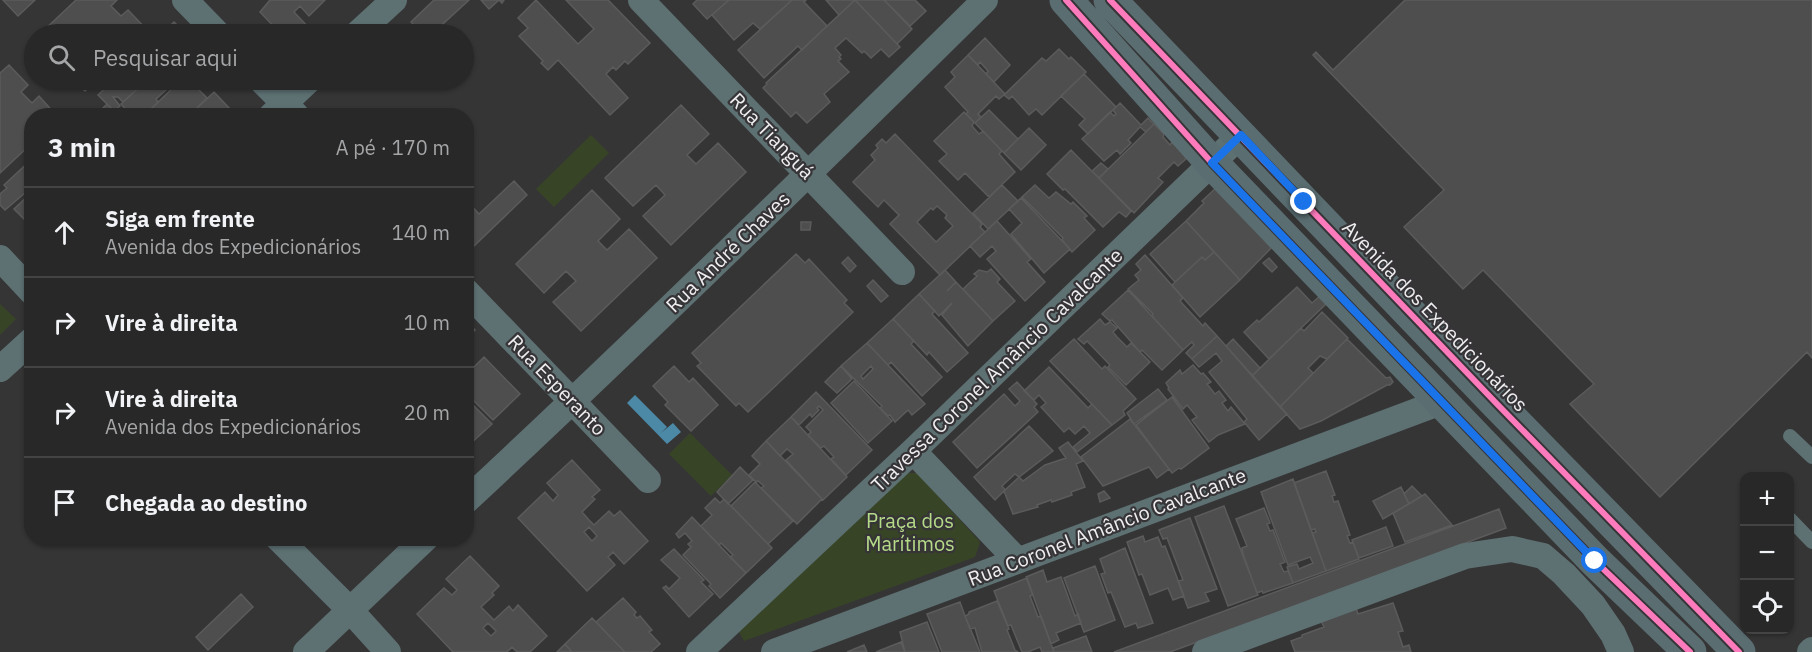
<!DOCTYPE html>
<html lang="pt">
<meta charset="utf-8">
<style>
:root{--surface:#282828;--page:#343434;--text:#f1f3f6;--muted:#a5a6a8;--line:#444445}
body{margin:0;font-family:"IBM Plex Sans",sans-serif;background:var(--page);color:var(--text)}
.controls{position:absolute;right:18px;bottom:18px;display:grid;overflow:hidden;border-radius:12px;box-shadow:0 2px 4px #0004}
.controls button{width:54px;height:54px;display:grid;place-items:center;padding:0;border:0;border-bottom:2px solid var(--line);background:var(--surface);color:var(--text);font:30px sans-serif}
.stop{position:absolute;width:18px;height:18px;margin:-14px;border:4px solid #1a73e8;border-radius:50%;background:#fff}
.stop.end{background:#1a73e8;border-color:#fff;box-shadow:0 2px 6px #0008}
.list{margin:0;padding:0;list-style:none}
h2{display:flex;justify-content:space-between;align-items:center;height:78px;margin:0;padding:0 24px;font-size:26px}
h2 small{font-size:20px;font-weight:400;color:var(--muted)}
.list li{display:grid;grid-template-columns:39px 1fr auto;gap:18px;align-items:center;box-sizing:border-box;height:90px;padding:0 24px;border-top:2px solid var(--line)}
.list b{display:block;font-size:22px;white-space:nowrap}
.list p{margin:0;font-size:20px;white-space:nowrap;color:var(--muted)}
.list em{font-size:20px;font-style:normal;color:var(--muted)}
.icon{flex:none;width:33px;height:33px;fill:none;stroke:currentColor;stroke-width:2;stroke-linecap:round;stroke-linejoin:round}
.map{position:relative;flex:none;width:1812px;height:652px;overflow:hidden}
.search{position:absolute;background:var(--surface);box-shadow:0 2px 4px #0004;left:24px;top:24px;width:450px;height:66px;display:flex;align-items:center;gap:15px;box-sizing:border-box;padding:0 21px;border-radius:33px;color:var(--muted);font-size:22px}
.panel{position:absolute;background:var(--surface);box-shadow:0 2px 4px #0004;left:24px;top:108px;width:450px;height:438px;border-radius:24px}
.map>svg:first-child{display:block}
.green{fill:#374526}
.water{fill:#4b89a7}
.building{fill:#4f4e4e;stroke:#5c5b5b;stroke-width:1.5;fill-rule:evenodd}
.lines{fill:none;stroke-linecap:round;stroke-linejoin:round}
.service{stroke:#5d7072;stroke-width:14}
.minor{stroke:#5d7072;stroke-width:26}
.primary{stroke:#5a6e72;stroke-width:33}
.cycleway-casing{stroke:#363437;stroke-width:10}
.cycleway{stroke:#fd7abc;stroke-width:6}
.route{stroke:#1a73e8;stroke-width:8}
.labels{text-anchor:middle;stroke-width:4.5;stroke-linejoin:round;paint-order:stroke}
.street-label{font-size:20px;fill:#eeedef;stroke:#363437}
.park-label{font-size:20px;fill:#b5da88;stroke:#363437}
</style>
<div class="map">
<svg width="1812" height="652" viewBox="0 0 1812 652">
<rect width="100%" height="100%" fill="#363536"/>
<path class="green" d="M591 135 609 153 554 207 536 189Z
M0 304 16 319 0 335Z
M690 433 732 475 711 496 669 454Z
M906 473H917L980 542 975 557 744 641 739 632Z"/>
<path class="water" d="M635 395 667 427 661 433 673 423 681 432 667 444 627 403Z"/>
<path class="building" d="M3 0H35L18 16Z
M76 0H117L111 6 121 16 128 10 148 31 144 34H40Z
M270 0H325L309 16 300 6 294 12 309 28 302 34H281L260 12Z
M434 0H469L432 34H423L411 22Z
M481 0H504L502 3 499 0 489 9Z
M536 0 578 44 594 29 566 0H608L650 43 628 64 625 61 616 70 613 67 606 74 628 98 610 115 558 60 548 70 541 63 543 61 519 36 528 28 518 18Z
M697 0H729L707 19 693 4Z
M729 0H792L760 29 753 23 734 40 712 15Z
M792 0H806L804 2 827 26 802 50 798 46 764 78 738 50Z
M826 0H855L839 15Z
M855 0H884L912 29 897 44Z
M855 0 900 47 889 57 881 49 871 58 864 51 862 53 846 38 835 48 841 55 839 57 841 59 838 61 849 72 824 94 830 102 807 123 796 112 791 117 763 88 767 84 766 83Z
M884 0H915L926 11 910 26Z
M1405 0H1812V358L1807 352 1660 497 1570 404 1594 384 1483 270 1463 289 1404 227 1444 190 1313 55 1316 52 1333 70Z
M174 22 186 34H161L173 23Z
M985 38 1010 65 994 82 986 74 988 71 980 62 978 65 968 55Z
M1059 49 1069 59 1071 57 1086 72 1042 115 1036 109 1029 115 1012 96 1009 99 1004 95 1042 58 1046 61Z
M968 55 1005 94 999 99 996 96 978 114 981 117 975 123 966 114 968 112 945 87 955 77 951 72Z
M9 65 28 85 21 92 32 103 39 96 57 116H32V143L0 173V73Z
M1084 74 1116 107 1088 134 1079 125 1085 119 1061 96Z
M74 80H97L85 91Z
M114 80H143L145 82 123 102 118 97H113L120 106 114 111 98 95Z
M147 80H177L156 99 158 102 144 116H132L121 104Z
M181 80H189L207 98 189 116H144Z
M214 92 232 111 228 116H189Z
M1120 103 1141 125 1148 118 1154 124 1146 132 1140 127 1128 140 1131 143 1120 154 1117 150 1104 161 1082 139 1110 112 1114 116 1116 114 1113 110Z
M107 104 118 116H96L98 113Z
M681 105 709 134 687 155 696 164 718 143 746 172 671 245 643 216 665 195 656 185 633 206 605 178Z
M989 110 1018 139 1004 153 975 123Z
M964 112 974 122 972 126 979 134 983 131 1002 151 999 154 1015 172 989 197 965 173 958 180 939 161 947 154 934 141Z
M1154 124 1164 134 1163 137 1170 145 1172 142 1187 158 1178 166 1174 162 1158 178 1163 182 1134 213 1099 178Z
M1029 128 1046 145 1021 170 1004 153Z
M895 134 982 224 980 227 985 232 940 275 890 224 899 215 884 200 878 207 853 182 875 160 871 155 878 148 876 145 882 139 886 143ZM937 206 947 215 945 218 953 226 936 242 917 222 931 208 933 210Z
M1071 150 1131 211 1126 217 1119 212 1103 227 1065 189 1063 190 1047 174Z
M32 159V187L5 210 0 205V194L7 188 4 185Z
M1101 163 1108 169 1099 178 1092 171Z
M514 181 527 195 474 246 466 239V200L479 214Z
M1002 185 1018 201 988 229 973 213Z
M1035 185 1049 198 1056 192 1071 204 1073 202 1087 216 1084 218 1095 230 1072 252 1062 240 1063 238 1022 197Z
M1218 186 1274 245 1240 280 1186 221 1204 203 1202 201Z
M592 190 620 219 598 241 607 250 629 229 657 258 581 331 553 302 576 281 566 271 544 293 516 264Z
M32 192V227L14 209Z
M1021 198 1070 249 1044 273 1011 234 1022 223 1009 209Z
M997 221 1031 259 1027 262 1045 282 1025 301 987 259 996 251 992 246 980 257 970 246Z
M1186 221 1214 252 1205 260 1202 257 1175 282 1150 254Z
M801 222H811L810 230H801Z
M1214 252 1240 280 1200 317 1172 285 1202 257 1205 260Z
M796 254 805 263 809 259 847 300 844 303 853 312 748 412 739 403 736 406 697 366 701 363 692 353Z
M1145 255 1183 298 1180 301 1203 326 1205 323 1217 336 1192 359 1186 353 1194 345 1192 342 1183 350 1152 316 1153 314 1128 289 1139 280 1135 275 1141 270 1136 264Z
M848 257 856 266 850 272 842 263Z
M1269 258 1277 267 1272 272 1263 263Z
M991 269 1000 279 997 282 1015 301 993 321 963 289 977 276 974 274 979 270 987 272Z
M945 270 956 282 947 291 956 282 993 321 968 346 942 315 952 303 939 316 919 294Z
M873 280 888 296 881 302 867 286Z
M1297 287 1312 303 1320 296 1327 303 1269 359 1244 332 1257 320 1259 322Z
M1128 290 1183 350 1162 370 1142 350 1140 352 1112 320 1110 321 1102 314Z
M919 294 935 311 932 314 968 353 947 372 929 352 927 355 893 319Z
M1322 312 1348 338 1327 359 1320 356 1308 368 1313 373 1280 407 1252 376 1301 328 1304 331Z
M893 319 914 341 911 344 942 377 922 396 891 362 888 365 867 343Z
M1100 319 1105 325 1110 322 1117 328 1113 332 1117 337 1127 347 1131 343 1150 362 1126 385 1108 367 1110 365 1087 341 1084 344 1078 339Z
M466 321 475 330 466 338Z
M1217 336 1287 414 1259 440 1244 422 1247 419 1209 372 1222 361 1216 353 1199 367 1192 359Z
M1074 339 1102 369 1105 366 1136 399 1123 411 1125 415 1112 425 1050 361Z
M1233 339 1260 368 1252 376 1226 346Z
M1347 339 1386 378 1390 377 1393 382 1390 385H1387L1321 421 1300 429 1280 407Z
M867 343 925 404 912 415 908 410 895 422 890 415 888 416 880 408 882 406 841 366ZM871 366 873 369 863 379 861 376Z
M484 357 520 394 493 420 466 393V375Z
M1193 365 1201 374 1203 373 1211 382 1207 384 1215 394 1219 391 1226 400 1222 403 1228 411 1231 407 1245 424 1218 435 1209 442 1192 420 1197 417 1187 405 1183 409 1168 389 1169 388 1166 383 1180 370 1182 374Z
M674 366 689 382 693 378 718 405 691 431 665 405 668 402 653 386Z
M841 366 852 379 837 393 825 382Z
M1049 367 1088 408 1092 404 1112 425 1077 452 1073 447 1090 433 1084 426 1075 434 1069 428 1064 432 1041 407 1046 403 1039 395 1034 400 1024 391Z
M854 381 892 421 868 443 831 403Z
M1017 382 1037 404 1034 407 1038 412 977 468 953 442 1004 394 1015 406 1020 401 1009 389Z
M1158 389 1167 400 1134 424 1127 413Z
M816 392 872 450 846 475 831 459 834 457 824 446 821 448 808 435 811 432 806 427 823 410 819 406 817 408 819 410 812 417 810 414 799 425 791 417Z
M1172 397 1209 448 1181 469 1179 468 1172 473 1136 425Z
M466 398 492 424 470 444 466 441Z
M791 417 847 477 823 500 786 460 793 454 787 449 780 456 766 441Z
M1130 419 1169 469 1157 478 1149 467 1103 486 1081 457Z
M1029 426 1053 451 1019 477 1015 474 1002 486 1005 490 995 500 974 477Z
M766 441 822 499 797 524 761 488 764 486 758 481 756 482 749 475 760 464 752 456Z
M1068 442 1083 461 1076 464 1085 487 1071 492 1072 495 1052 502 1051 500 1037 505 1038 507 1013 514 1004 491 1019 477 1023 481 1045 465 1066 458 1059 448Z
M572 460 600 490 592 497 595 499 582 512 589 520 594 525 609 511 614 516 620 511 648 541 624 564 613 552 608 557 615 565 587 591 518 518 545 492 553 501 558 495 547 483ZM589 527 597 536 592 541 584 532Z
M740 467 753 480 728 504 717 492Z
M1326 471 1335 495 1332 496 1334 502 1338 501 1350 535 1347 536 1350 543 1353 542 1359 559 1326 571 1312 533 1316 532 1315 529 1311 530 1294 483Z
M1293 479 1326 571 1293 583 1287 567 1297 564 1299 569 1313 563 1310 557 1288 565 1261 492Z
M755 482 793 521 768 544 731 506Z
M1412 486 1422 496 1409 504 1404 494Z
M1401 487 1409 504 1383 519 1373 501Z
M1104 491 1110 498 1100 502 1098 494Z
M1425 494 1452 525 1405 542 1393 513Z
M715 498 720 503 724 499 772 548 746 573 730 557 733 555 721 543 719 545 701 526 712 515 705 508Z
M1224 506 1258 595 1228 606 1195 517Z
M1264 508 1270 523 1267 524 1270 531 1273 530 1285 562 1280 564 1284 572 1288 571 1293 583 1263 593 1262 591 1257 593 1243 554 1242 548 1247 546 1236 519Z
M1499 509 1506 528 1170 652H1114Z
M692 517 746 573 720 598 709 586 711 584 683 555 691 547 688 544 692 541 685 533 679 538 676 534Z
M1190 518 1217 589 1205 593 1209 601 1188 608 1178 581 1183 580 1167 538 1163 539 1159 530Z
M1386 527 1393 546 1359 558 1352 540Z
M1143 536 1145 542 1158 537 1162 547 1165 546 1184 596 1173 600 1168 588 1150 595 1142 574 1139 575 1127 542Z
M1125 548 1153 623 1138 628 1136 623 1125 627 1111 592 1108 593 1101 574 1105 573 1100 559Z
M674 549 704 580 701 582 713 594 689 617 663 588 666 586 669 589 680 578 661 560Z
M470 556 499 586 492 593 494 595 481 607 494 620 509 606 513 611 518 605 547 636 530 652H517L512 647 507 652H453L417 614 444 588 452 595 457 590 446 579ZM488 623 496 631 491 636 483 628Z
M1095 566 1115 620 1084 632 1064 578Z
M1043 570 1047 582 1061 577 1075 616 1078 614 1081 623 1056 633 1059 640 1051 644 1026 577Z
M1027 578 1033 595 1030 596 1038 617 1041 616 1054 652H1042L1040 647 1028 652H1022L1011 625 1008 626 994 591Z
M241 594 253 607 208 650 196 637Z
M623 598 636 612 634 615 637 618 640 616 652 630 649 632 660 644 651 652H625L596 622Z
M997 601 1009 629 1007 630 1015 650 1018 652H982L975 628 970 629 965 616 969 614V612Z
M960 602 965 616 980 652H942L927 614Z
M1393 603 1403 631 1398 632 1403 647 1409 645 1411 652H1295L1291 641 1302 637V635L1324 627 1321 621 1356 608 1358 614Z
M592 618 625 652H572L565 644Z
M927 622 939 652H905L900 632Z
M1086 636 1092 652H1054L1053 648Z
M901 642 905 652H876Z
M565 644 572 652H557Z
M864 645 867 652H847Z"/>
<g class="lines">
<path class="service" d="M1790 436 1812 457
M1790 519 1812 542"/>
<path class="minor" d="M185 0 218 34
M641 0 902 272
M357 34 394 0
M261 80 296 115
M271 116 309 80
M0 258 32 292
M466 291 648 480
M0 369 32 340
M913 451 1017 560
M466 501C642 337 814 169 985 0
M278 538 350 610 388 652
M306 652 426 538
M699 652 913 451 1241 135
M774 652 1441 402
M1205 652 1465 556 1512 549 1543 556 1564 574 1593 605 1613 634 1621 652
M1810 652 1812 650"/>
<path class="primary" d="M1066 0 1212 163 1595 561 1690 652
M1110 0 1497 404 1739 652"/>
<g class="cycleway-casing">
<path id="cycleway" d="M1066 0 1212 163 1595 561 1690 652
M1110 0 1497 404 1739 652"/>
</g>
<use href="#cycleway" class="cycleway"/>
</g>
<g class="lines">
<path class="route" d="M1304 202 1241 135 1212 163 1595 561"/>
</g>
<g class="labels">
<g class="street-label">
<text transform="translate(772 136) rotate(46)" y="7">Rua Tianguá</text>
<text transform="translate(728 252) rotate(-44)" y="7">Rua André Chaves</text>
<text transform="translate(1435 316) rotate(46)" y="7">Avenida dos Expedicionários</text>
<text transform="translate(997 370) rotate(-44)" y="7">Travessa Coronel Amâncio Cavalcante</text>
<text transform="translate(557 385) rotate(46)" y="7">Rua Esperanto</text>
<text transform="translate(1107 527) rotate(-21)" y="7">Rua Coronel Amâncio Cavalcante</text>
</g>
<g class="park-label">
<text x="910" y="528">Praça dos<tspan x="910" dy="23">Marítimos</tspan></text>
</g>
</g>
</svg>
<div class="controls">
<button>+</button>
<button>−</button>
<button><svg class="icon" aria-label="locate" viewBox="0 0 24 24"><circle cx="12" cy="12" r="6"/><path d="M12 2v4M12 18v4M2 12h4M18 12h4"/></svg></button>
</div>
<div class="stop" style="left:1595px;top:561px"></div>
<div class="stop end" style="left:1304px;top:202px"></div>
<div class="search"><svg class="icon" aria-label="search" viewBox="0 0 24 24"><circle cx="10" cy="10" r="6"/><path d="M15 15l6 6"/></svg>Pesquisar aqui</div>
<section class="panel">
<h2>3 min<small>A pé · 170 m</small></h2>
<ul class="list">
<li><svg class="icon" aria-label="ahead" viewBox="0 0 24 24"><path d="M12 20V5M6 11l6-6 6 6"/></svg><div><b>Siga em frente</b><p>Avenida dos Expedicionários</p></div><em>140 m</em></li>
<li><svg class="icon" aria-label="right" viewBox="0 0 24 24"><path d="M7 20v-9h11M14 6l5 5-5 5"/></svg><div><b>Vire à direita</b></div><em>10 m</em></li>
<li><svg class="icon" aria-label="right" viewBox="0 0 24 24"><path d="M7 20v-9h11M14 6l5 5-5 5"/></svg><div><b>Vire à direita</b><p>Avenida dos Expedicionários</p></div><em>20 m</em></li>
<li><svg class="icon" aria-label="arrive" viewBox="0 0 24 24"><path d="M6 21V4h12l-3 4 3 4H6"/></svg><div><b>Chegada ao destino</b></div></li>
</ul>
</section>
</div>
